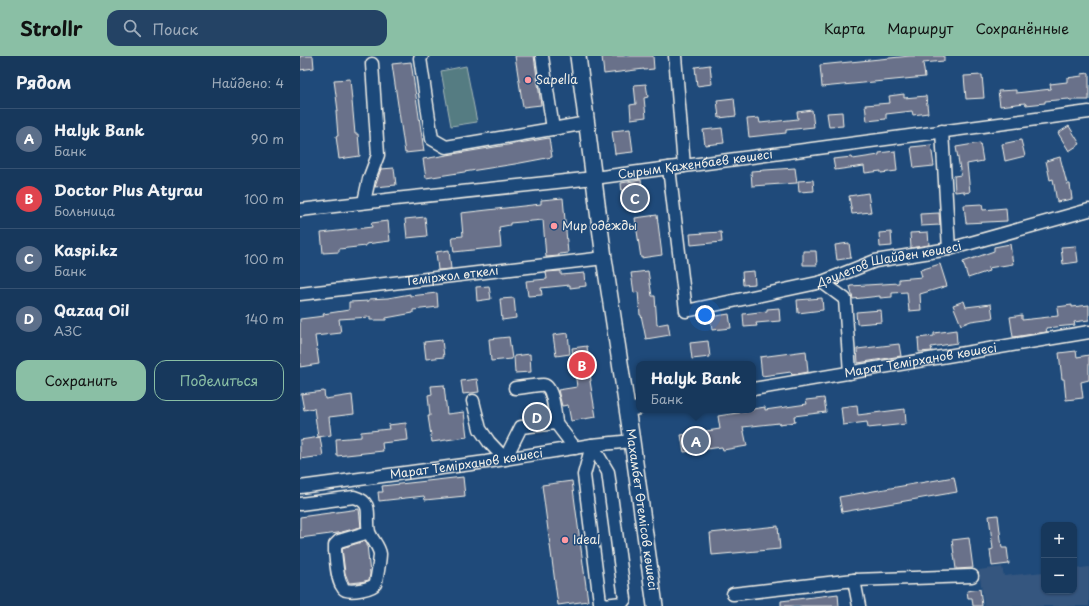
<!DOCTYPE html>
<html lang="ru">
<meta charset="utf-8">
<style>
:root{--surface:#17385c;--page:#244365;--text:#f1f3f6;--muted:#9eacbb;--line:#365272;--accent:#8abfa5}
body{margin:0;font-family:"Playpen Sans",sans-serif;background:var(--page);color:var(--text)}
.controls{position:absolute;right:12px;bottom:12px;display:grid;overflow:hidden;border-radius:8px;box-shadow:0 1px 3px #0004}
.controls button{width:36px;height:36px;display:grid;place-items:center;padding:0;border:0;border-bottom:1px solid var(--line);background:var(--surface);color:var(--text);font:20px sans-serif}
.you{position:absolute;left:405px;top:259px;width:14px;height:14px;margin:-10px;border:3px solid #fff;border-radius:50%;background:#1a73e8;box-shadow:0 0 0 6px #1a73e833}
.badge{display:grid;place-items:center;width:26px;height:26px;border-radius:50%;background:var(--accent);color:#fff;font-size:13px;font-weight:700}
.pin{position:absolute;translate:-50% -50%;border:2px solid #fff;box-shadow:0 1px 4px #0006}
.popup{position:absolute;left:336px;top:305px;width:120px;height:52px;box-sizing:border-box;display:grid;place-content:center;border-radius:8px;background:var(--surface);filter:drop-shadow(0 1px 3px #0005);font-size:13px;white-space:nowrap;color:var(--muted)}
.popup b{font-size:15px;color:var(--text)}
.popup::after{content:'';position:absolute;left:50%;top:100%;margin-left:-8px;border:8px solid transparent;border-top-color:var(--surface)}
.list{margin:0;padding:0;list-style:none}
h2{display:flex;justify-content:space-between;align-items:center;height:52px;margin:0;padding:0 16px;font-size:17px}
h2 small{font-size:13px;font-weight:400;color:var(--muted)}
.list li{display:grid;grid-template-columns:26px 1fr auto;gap:12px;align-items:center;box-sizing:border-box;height:60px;padding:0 16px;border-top:1px solid var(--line)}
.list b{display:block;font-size:15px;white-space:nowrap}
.list p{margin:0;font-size:13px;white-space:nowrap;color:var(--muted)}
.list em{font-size:13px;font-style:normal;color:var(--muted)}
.actions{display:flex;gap:8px;padding:12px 16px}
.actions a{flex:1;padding:9px 0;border:1px solid var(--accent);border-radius:12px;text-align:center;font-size:14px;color:var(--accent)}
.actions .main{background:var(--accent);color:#111}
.icon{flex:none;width:22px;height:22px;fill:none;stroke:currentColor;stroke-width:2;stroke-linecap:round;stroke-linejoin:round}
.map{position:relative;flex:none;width:789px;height:550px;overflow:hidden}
header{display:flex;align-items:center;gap:24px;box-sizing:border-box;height:56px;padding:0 20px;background:var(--accent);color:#111}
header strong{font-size:19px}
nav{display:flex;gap:22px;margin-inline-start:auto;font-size:14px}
.search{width:280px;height:36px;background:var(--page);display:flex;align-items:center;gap:10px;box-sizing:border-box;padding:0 14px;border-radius:12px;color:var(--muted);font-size:15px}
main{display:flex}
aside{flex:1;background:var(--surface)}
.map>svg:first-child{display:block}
.built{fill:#35567f}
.green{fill:#547b82;stroke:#a4b6b5}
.building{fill:#69718a;stroke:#f4f1e8}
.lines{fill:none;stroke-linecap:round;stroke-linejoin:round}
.minor-casing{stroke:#f4f1e8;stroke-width:15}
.major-casing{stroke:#f4f1e8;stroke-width:18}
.minor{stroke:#1f4a7a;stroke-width:12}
.major{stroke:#1f4a7a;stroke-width:15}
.poi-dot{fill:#ff9aa2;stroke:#1f4a7a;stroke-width:1.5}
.labels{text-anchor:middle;stroke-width:3;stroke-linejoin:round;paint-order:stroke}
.poi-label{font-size:12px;fill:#f4f1e8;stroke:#1f4a7a;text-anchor:start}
.street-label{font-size:12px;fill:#f4f1e8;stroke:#1f4a7a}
</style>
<header>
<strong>Strollr</strong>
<div class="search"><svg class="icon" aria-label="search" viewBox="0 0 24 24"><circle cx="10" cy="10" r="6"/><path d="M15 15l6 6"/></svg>Поиск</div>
<nav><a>Карта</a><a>Маршрут</a><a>Сохранённые</a></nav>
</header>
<main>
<aside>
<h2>Рядом<small>Найдено: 4</small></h2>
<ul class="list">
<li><span class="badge" style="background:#5c6f8a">A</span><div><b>Halyk Bank</b><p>Банк</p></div><em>90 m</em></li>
<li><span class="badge" style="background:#e0444e">B</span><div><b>Doctor Plus Atyrau</b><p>Больница</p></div><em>100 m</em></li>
<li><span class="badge" style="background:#5c6f8a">C</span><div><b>Kaspi.kz</b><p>Банк</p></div><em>100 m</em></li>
<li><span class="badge" style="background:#5c6f8a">D</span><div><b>Qazaq Oil</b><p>АЗС</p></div><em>140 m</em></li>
</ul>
<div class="actions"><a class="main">Сохранить</a><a>Поделиться</a></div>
</aside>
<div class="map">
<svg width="789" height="550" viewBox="0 0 789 550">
<rect width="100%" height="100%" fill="#1f4a7a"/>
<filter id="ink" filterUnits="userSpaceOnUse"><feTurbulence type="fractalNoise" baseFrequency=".025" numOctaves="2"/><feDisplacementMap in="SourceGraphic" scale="8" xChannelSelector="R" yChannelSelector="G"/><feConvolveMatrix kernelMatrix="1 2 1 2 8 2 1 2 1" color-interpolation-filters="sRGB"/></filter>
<g filter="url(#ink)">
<path class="built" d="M702 511 704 520 744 516V535H774V513L789 511V550H684L679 514Z"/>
<path class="green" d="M166 10 177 66 151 70 141 15Z"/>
<path class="building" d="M0 0H13L14 12 0 14Z
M215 0H234L241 49 223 51Z
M308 0H353L354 13 344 14V13L304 18 302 1Z
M610 0H644V5L623 7 625 21 522 31 520 9Z
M111 6 124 95 105 97 92 8Z
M410 9 412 28 397 30 395 11Z
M789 17V44H770L769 43 745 45V47L726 49 725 47 700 50 698 35 716 34V37L751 33 750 28 767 26V22L782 20 781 18Z
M682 19 684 42 666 43 664 20Z
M50 23 55 78H58L60 100 39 103 36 80H38L36 55H38L34 24Z
M346 28 348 41 344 42 346 61 331 63 330 49 336 48 334 29Z
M604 38V42L626 40 628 57 613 59 612 55 586 58V63L567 65 565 49 590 47 589 40Z
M434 42 436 60 419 62 417 44Z
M512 54 514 71 486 74V77L449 81 447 63 459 62 460 67 498 63 497 56Z
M542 56 543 70 529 71 527 57Z
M769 70 780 88 769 95 758 77Z
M422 72 424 87 405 89 403 74Z
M330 73 333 96 315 98 312 75Z
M249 82 252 101 215 108 126 122 123 103Z
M721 84 725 100 705 105 702 88Z
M680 87 683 105 667 108 670 136 664 137V135L655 136 654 120 661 119 656 91Z
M631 89 634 110 614 112 611 91Z
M595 95 597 115 581 117V115L565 117 564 110 535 114 533 103 552 101 553 103 579 99V97Z
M760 101 767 128H770L772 143 757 146 753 123 750 124 746 105Z
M94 112 96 129 75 131 81 113Z
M495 112 497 127 452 130 451 115Z
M341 124 344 146 323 148 321 127Z
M513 124 514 135 499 136 498 125Z
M568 137 571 156 552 158 549 140Z
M263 142 268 197 259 198V200L246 201 243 164 210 167V169L199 171 201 191 154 196 152 181 163 180 161 157 241 148V144Z
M682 148 683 154 706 152 707 165 666 167 664 149Z
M639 157 640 169 621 170 620 158Z
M357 159 362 199 341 202 335 162Z
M125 161 127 180 107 182 105 163Z
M88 165 90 185 66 188V190L39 193V196L23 197 21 177 72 171 71 167Z
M421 176 422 186 391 189 390 178Z
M591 176 592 190 580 191 579 177Z
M628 176 629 189 611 192 610 177Z
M549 187 551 202 537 204 535 189Z
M710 188 713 208 688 212 689 215 668 222 663 206 694 195V191Z
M776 190 778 206 763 208 761 191Z
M149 194 151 213 138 214 136 196Z
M503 195H516L517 209H503Z
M640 208 647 230 620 238 621 254 609 255 607 236 592 237V241L580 242V240L553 243 550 230 599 227V223L622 221 620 214Z
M261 215V219L285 217 286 230 270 232V229L241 232 242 239 228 240 226 225 247 223 246 216Z
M348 215 352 240H355L357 269 368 267 370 279 346 283 341 259H340L338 236 334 237 331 217Z
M454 215 455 228 443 229 442 216Z
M189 230 191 243 177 245 176 231Z
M137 237 138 251 113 254V257L86 262V264H70V261L39 263 41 277 15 280 19 308 0 311V263L24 260 23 258 49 254V246L69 245V243L88 242 110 238V240Z
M214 242 216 262 202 264 200 243Z
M522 242 523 254 498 257 497 244Z
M664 245 666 251 691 248 693 262 671 265 661 269 653 249Z
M772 249V251L789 249V264L774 266 775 269 746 272 747 276 713 281 710 261 722 259V264L758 260 757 251Z
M479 252 480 265 456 267 457 270 444 271 443 258 467 255V253Z
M581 254 582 266 557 268 556 256Z
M429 258 431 272 412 274 410 261Z
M656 274 657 287 631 291 632 295 619 296 618 282 634 280V277Z
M268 277 270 298 256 300 253 279Z
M209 281 212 303 191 305 189 283Z
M142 284 144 301 126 303 124 286Z
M408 285 410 301 392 303 390 287Z
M599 288 601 300 558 307 557 293Z
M287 290 291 325H290L296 361 271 365 268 349 262 350 258 334 277 331 272 292Z
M506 295 508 316 492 319 491 316 462 320 460 301Z
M776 295 777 301 789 299V324L781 326 783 342 766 344 764 323H762L759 297Z
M230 298 231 316 215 317 214 300Z
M177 323 179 336 163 338 161 325Z
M144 329 147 358 164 356 167 381 132 386 128 360H130L128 339 132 338 131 330Z
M24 335 25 343 52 339 54 358 29 361 31 379 18 381 14 352 4 354 1 338Z
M524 342 526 356 494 360 495 366 479 368V367L443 371 447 390 423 394 422 391 384 396 381 379 420 373 418 360 450 355V354H453V353L465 351V354L507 348 506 344Z
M557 349 558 359 605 353 606 368 568 372 567 366 543 369 541 351Z
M106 367 108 384 82 387 83 395 37 400 36 383 61 381V376L89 373 88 369Z
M20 381 23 400 0 403V384Z
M163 421 165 440 125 444 124 440 79 445 78 436H83L82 430Z
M654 421 657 436 542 456 539 441Z
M272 425 288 545 258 549 242 429Z
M59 453 61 471 38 477 0 482V461Z
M698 459 702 492H707L709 508 692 510 690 494 693 493 689 460Z
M478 470 480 493 412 499 410 477Z
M669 482 673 512 656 513 652 484Z
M65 485 67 488 70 518 69 524 60 526 49 527 45 517 42 492Z
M680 533 682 550H673L672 542H668L667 535Z
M538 538 539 550H481V545Z"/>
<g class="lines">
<g class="minor-casing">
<g id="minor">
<path d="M122 0 120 2 132 83 146 91 287 67"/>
<path d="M242 0 253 73"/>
<path d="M375 0 384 110"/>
<path d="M642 75 649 193"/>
<path id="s1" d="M369 112 386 255 522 226 575 205 649 193 789 154"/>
<path d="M64 146 69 123 78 99 72 8"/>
<path id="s2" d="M0 154 95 143 294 122 789 56"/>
<path d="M522 226 545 243 550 317"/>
<path id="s3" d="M0 238 304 202"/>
<path d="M215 332C221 332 240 328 244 329 253 331 255 358 256 367"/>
<path id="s4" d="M453 333 789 276"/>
<path d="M173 345 180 373 189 386 205 403 221 371 256 367 275 392"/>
<path d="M327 354 339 352"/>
<path d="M292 389 308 416 325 543 322 547 304 549 300 546 284 419Z"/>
<path id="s5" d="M0 431 186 406 292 389 332 385"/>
<path d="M0 448 54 441C75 447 65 460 69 476 72 484 79 490 80 498 80 501 77 525 75 528 72 533 52 536 46 534 44 534 43 532 42 530 37 524 36 503 35 495V489L39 485 69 476"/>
<path d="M554 524 672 520"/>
<path d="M433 538 554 524 559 550"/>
</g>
</g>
<g class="major-casing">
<g id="major">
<path id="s6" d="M278 0 304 202 332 385 355 550"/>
</g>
</g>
<use href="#minor" class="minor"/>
<use href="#major" class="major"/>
</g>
</g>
<g class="poi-dot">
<circle cx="228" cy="24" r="4"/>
<circle cx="254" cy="170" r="4"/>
<circle cx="265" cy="484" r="4"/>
</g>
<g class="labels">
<g class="poi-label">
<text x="236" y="28">Sapella</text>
<text x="262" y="174">Мир одежды</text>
<text x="273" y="488">Ideal</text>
</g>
<g class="street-label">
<text dy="4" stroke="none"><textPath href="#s2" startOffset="398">Сырым Қаженбаев көшесі</textPath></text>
<text dy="4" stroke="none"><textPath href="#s1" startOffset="353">Дәулетов Шайден көшесі</textPath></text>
<text dy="4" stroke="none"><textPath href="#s3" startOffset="153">Теміржол өткелі</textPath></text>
<text dy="4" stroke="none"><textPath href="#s4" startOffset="170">Марат Темірханов көшесі</textPath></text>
<text dy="4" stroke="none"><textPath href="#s5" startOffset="168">Марат Темірханов көшесі</textPath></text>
<text dy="4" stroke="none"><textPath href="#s6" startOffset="458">Махамбет Өтемісов көшесі</textPath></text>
</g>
</g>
</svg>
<div class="controls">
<button>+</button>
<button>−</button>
</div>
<div class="you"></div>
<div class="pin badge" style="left:396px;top:385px;background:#5c6f8a">A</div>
<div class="popup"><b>Halyk Bank</b>Банк</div>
<div class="pin badge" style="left:282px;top:309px;background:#e0444e">B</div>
<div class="pin badge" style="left:335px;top:142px;background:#5c6f8a">C</div>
<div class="pin badge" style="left:237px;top:361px;background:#5c6f8a">D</div>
</div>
</main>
